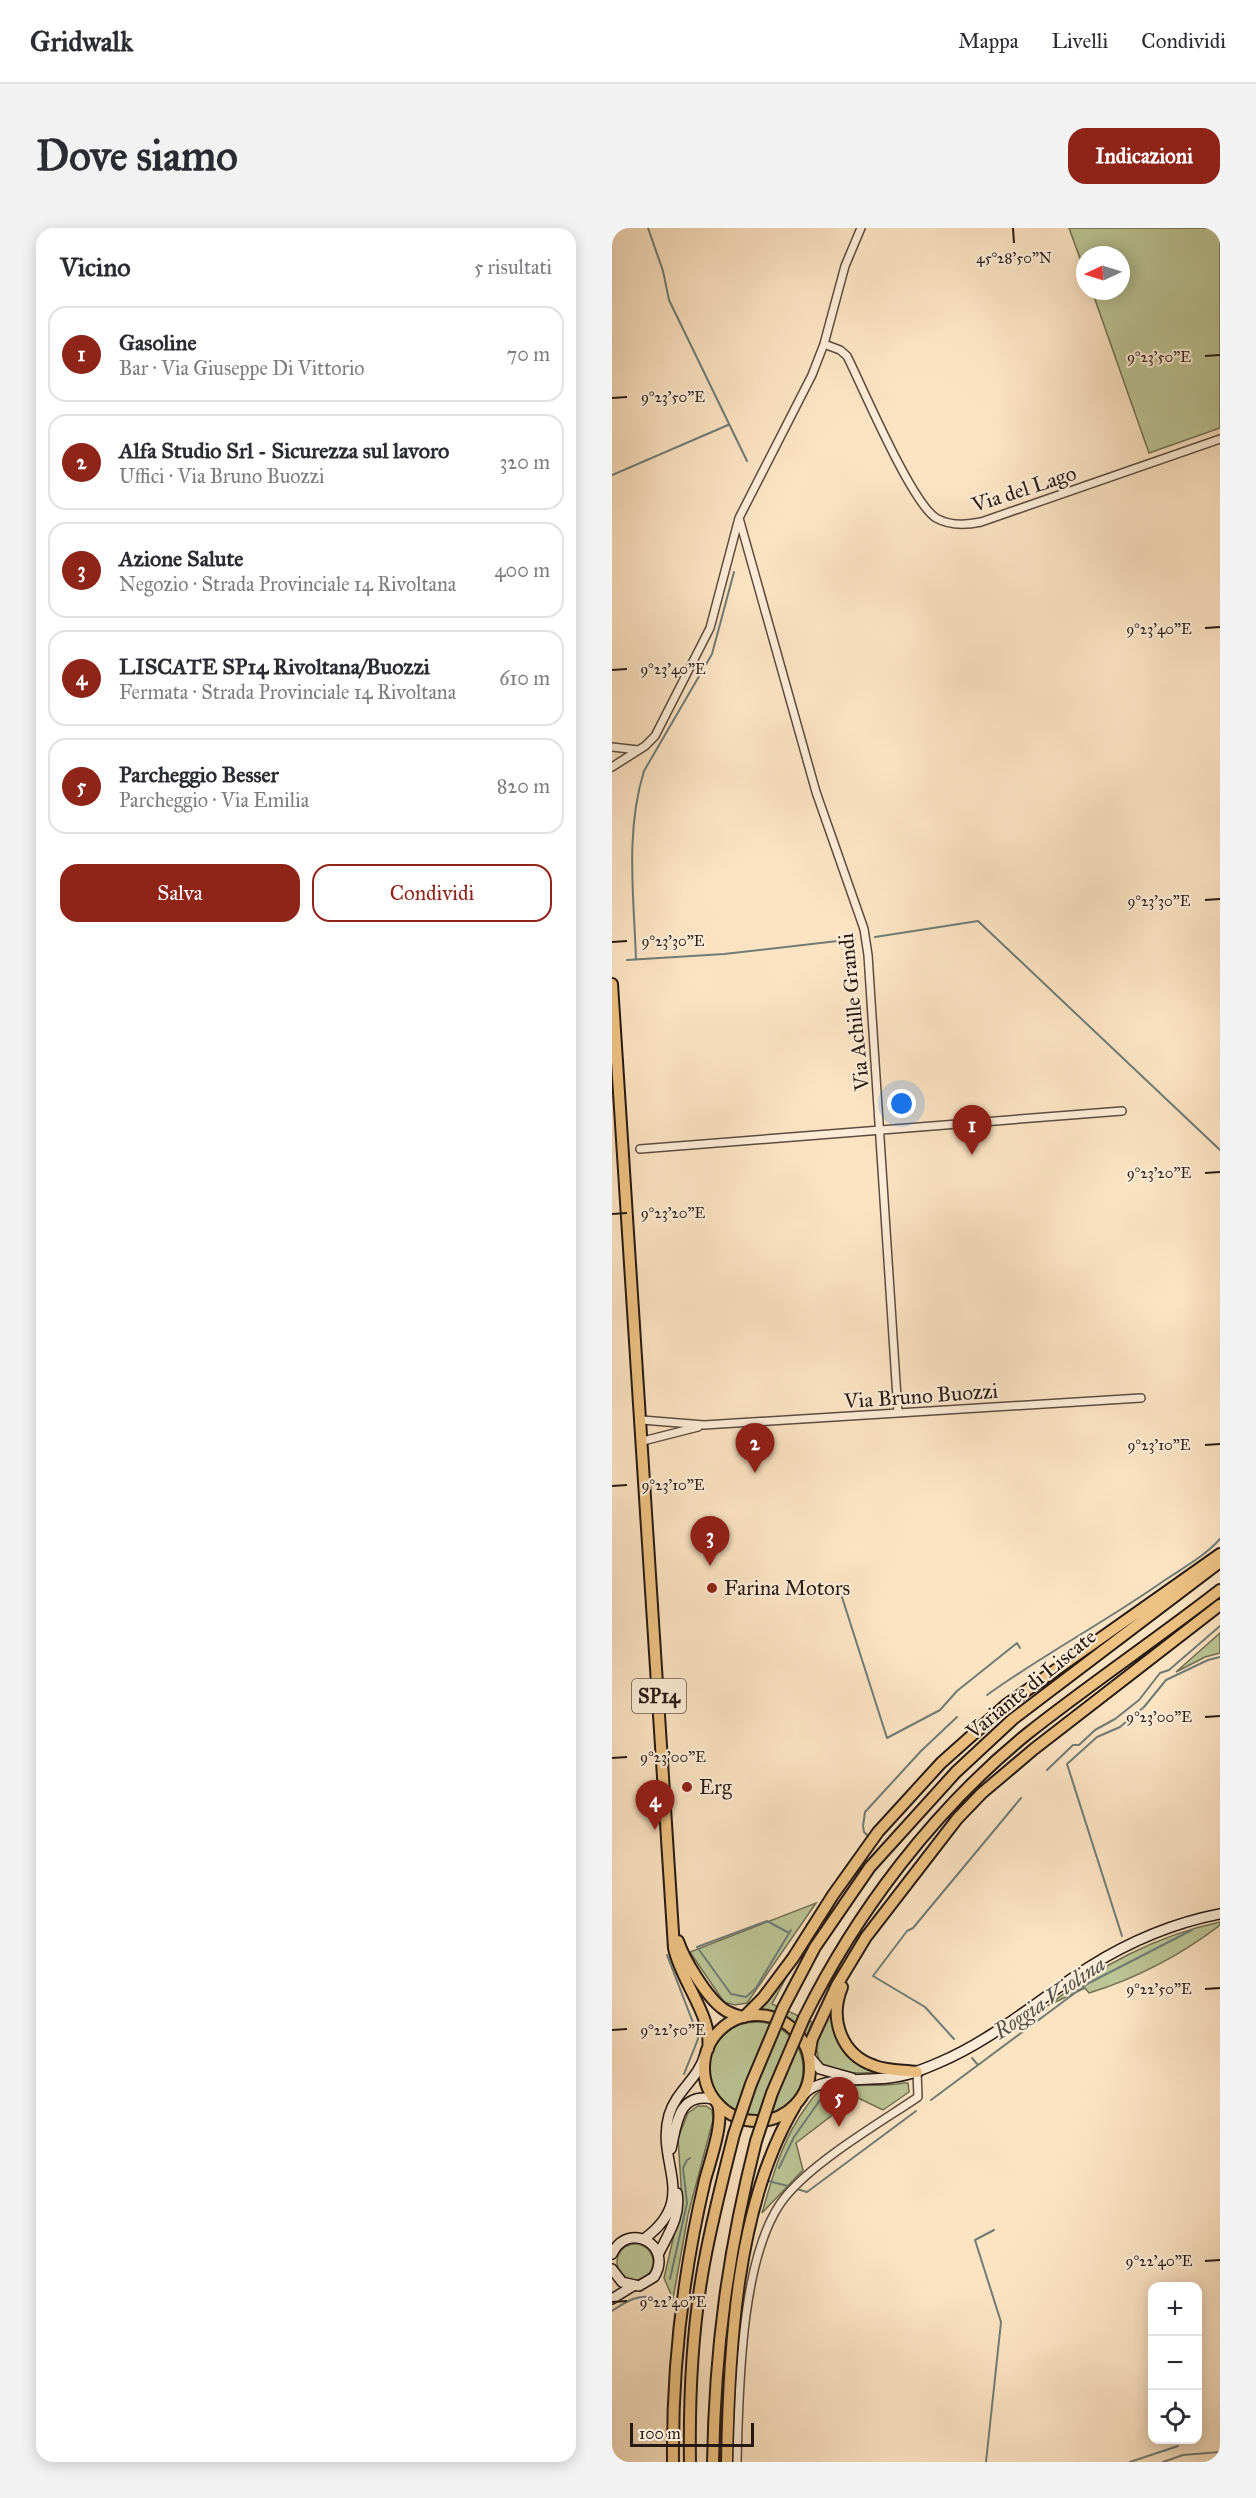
<!DOCTYPE html>
<html lang="it">
<meta charset="utf-8">
<style>
:root{--surface:#fff;--page:#f2f2f3;--text:#2b2b33;--muted:#7c7c81;--line:#e1e1e2;--accent:#8f2418}
body{margin:0;font-family:"IM FELL Great Primer",serif;background:var(--page);color:var(--text)}
.controls{position:absolute;right:18px;bottom:18px;display:grid;overflow:hidden;border-radius:12px;box-shadow:0 3px 15px #0003}
.controls button{width:54px;height:54px;display:grid;place-items:center;padding:0;border:0;border-bottom:2px solid var(--line);background:var(--surface);color:var(--text);font:30px sans-serif}
.compass{position:absolute;left:464px;top:18px;width:54px;height:54px;border-radius:50%;background:var(--surface);box-shadow:0 3px 15px #0003;rotate:266deg}
.scale{position:absolute;left:18px;bottom:15px;width:124px;box-sizing:border-box;padding-left:6px;border:3px solid #261913;border-top:0;font-size:16px;line-height:21px;white-space:nowrap;color:#261913;-webkit-text-stroke:4px #fdedd8;paint-order:stroke}
.you{position:absolute;left:290px;top:876px;width:21px;height:21px;margin:-15px;border:4px solid #fff;border-radius:50%;background:#1a73e8;box-shadow:0 0 0 9px #1a73e833}
.badge{display:grid;place-items:center;width:39px;height:39px;border-radius:50%;background:var(--accent);color:#fff;font-size:20px;font-weight:700}
.pin{position:absolute;translate:-50% -50px;filter:drop-shadow(0 2px 3px #0008)}
.pin::after{content:'';position:absolute;top:32px;width:21px;height:18px;background:inherit;clip-path:polygon(0 0,100% 0,50% 100%)}
.list{margin:0;padding:0;list-style:none}
h2{display:flex;justify-content:space-between;align-items:center;height:78px;margin:0;padding:0 24px;font-size:26px}
h2 small{font-size:20px;font-weight:400;color:var(--muted)}
.list li{display:grid;grid-template-columns:39px 1fr auto;gap:18px;align-items:center;box-sizing:border-box;height:96px;margin:0 12px 12px;padding:0 12px;border:2px solid var(--line);border-radius:18px}
.list b{display:block;font-size:22px;white-space:nowrap}
.list p{margin:0;font-size:20px;white-space:nowrap;color:var(--muted)}
.list em{font-size:20px;font-style:normal;color:var(--muted)}
.actions{display:flex;gap:12px;padding:18px 24px}
.actions a{flex:1;padding:14px 0;border:2px solid var(--accent);border-radius:18px;text-align:center;font-size:21px;color:var(--accent)}
.actions .main{background:var(--accent);color:#fff}
.icon{flex:none;width:33px;height:33px;fill:none;stroke:currentColor;stroke-width:2;stroke-linecap:round;stroke-linejoin:round}
.map{position:relative;flex:none;width:608px;height:2234px;overflow:hidden;border-radius:18px}
header{display:flex;align-items:center;gap:36px;box-sizing:border-box;height:84px;padding:0 30px;background:var(--surface);border-bottom:2px solid var(--line)}
header strong{font-size:28px}
nav{display:flex;gap:33px;margin-inline-start:auto;font-size:21px}
.intro{display:flex;align-items:center;justify-content:space-between;box-sizing:border-box;height:144px;padding:0 36px}
h1{margin:0;font-size:42px}
.button{padding:15px 27px;border-radius:18px;background:var(--accent);color:#fff;font-size:21px;font-weight:700}
main{display:flex;gap:36px;padding:0 36px}
aside{flex:1;background:var(--surface);border-radius:18px;box-shadow:0 3px 15px #0003}
.map>svg:first-child{display:block}
.green{fill:#bcc595;stroke:#716f54;stroke-width:1.5}
.lines{fill:none;stroke-linecap:round;stroke-linejoin:round}
.stream{stroke:#6f7c75;stroke-width:2}
.minor-casing{stroke:#5c4c3f;stroke-width:10}
.secondary-casing{stroke:#261913;stroke-width:12}
.primary-casing{stroke:#261913;stroke-width:14}
.trunk-casing{stroke:#261913;stroke-width:14}
.minor{stroke:#fdedd8;stroke-width:7}
.secondary{stroke:#fdedd8;stroke-width:9}
.primary{stroke:#eec282;stroke-width:10}
.trunk{stroke:#eec282;stroke-width:10}
.trunk-bridge-casing{stroke:#261913;stroke-width:14;stroke-linecap:butt}
.trunk-bridge{stroke:#eec282;stroke-width:10}
.ticks{fill:none;stroke:#261913;stroke-width:2}
.poi-dot{fill:#8f2418;stroke:#fdedd8;stroke-width:2}
.labels{text-anchor:middle;stroke-width:4.5;stroke-linejoin:round;paint-order:stroke}
.shield{fill:#fdedd8;stroke:#66594e;stroke-width:1.5}
.shield-label{font-size:20px;font-weight:bold;fill:#261913}
.street-label{font-size:21px;fill:#261913;stroke:#fdedd8}
.poi-label{font-size:21px;fill:#261913;stroke:#fdedd8;text-anchor:start}
.water-label{font-size:22px;font-style:italic;fill:#50534c;stroke:#fdedd8}
.ticks-label{font-size:15px;text-anchor:middle;fill:#261913;stroke:#fdedd8;stroke-width:4.5;stroke-linejoin:round;paint-order:stroke}
</style>
<header>
<strong>Gridwalk</strong>
<nav><a>Mappa</a><a>Livelli</a><a>Condividi</a></nav>
</header>
<div class="intro"><h1>Dove siamo</h1><a class="button">Indicazioni</a></div>
<main>
<aside>
<h2>Vicino<small>5 risultati</small></h2>
<ul class="list">
<li><span class="badge">1</span><div><b>Gasoline</b><p>Bar · Via Giuseppe Di Vittorio</p></div><em>70 m</em></li>
<li><span class="badge">2</span><div><b>Alfa Studio Srl - Sicurezza sul lavoro</b><p>Uffici · Via Bruno Buozzi</p></div><em>320 m</em></li>
<li><span class="badge">3</span><div><b>Azione Salute</b><p>Negozio · Strada Provinciale 14 Rivoltana</p></div><em>400 m</em></li>
<li><span class="badge">4</span><div><b>LISCATE SP14 Rivoltana/Buozzi</b><p>Fermata · Strada Provinciale 14 Rivoltana</p></div><em>610 m</em></li>
<li><span class="badge">5</span><div><b>Parcheggio Besser</b><p>Parcheggio · Via Emilia</p></div><em>820 m</em></li>
</ul>
<div class="actions"><a class="main">Salva</a><a>Condividi</a></div>
</aside>
<div class="map">
<svg width="608" height="2234" viewBox="0 0 608 2234">
<rect width="100%" height="100%" fill="#fce4c3"/>
<filter id="stains"><feTurbulence type="fractalNoise" baseFrequency=".00333" numOctaves="4"/><feColorMatrix values="0 0 0 0 .2 0 0 0 0 .09 0 0 0 0 .02 0 0 0 .5 -.17"/></filter>
<radialGradient id="worn" r=".72"><stop offset=".6" stop-color="#630" stop-opacity="0"/><stop offset="1" stop-color="#630" stop-opacity=".3"/></radialGradient>
<path class="green" d="M457 0H608V200L537 225 480 63H509V27H473V44Z
M608 1405V1425L593 1429 564 1444Z
M204 1675 135 1775 123 1777 112 1774 78 1724Z
M608 1694V1697C569 1727 525 1750 477 1765L473 1760 435 1778C488 1738 543 1708 608 1694Z
M175 1748 160 1776 200 1794 195 1808C180 1793 168 1785 146 1781Z
M221 1774C216 1824 237 1829 277 1844 257 1844 222 1850 207 1833L204 1817Z
M97 1841a47 47 0 1 1 94 0a47 47 0 1 1-94 0Z
M292 1855H296L297 1864 271 1882 244 1869 184 1915 191 1942 150 1985C161 1947 170 1912 194 1879 200 1871 204 1863 214 1861 239 1854 266 1860 292 1855Z
M86 1878H94L100 1882 101 1892 76 1987 61 2071 52 2050 70 1972 66 1910 76 1885Z
M5 2034a18 18 0 1 1 36 0a18 18 0 1 1-36 0Z"/>
<g class="lines">
<path class="stream" d="M36 0 51 43 57 72 135 233
M0 247 116 197
M263 709 366 693 608 922
M15 732 112 726 243 711
M24 732C22 669 13 604 32 543L100 426 122 344
M195 1366H229L275 1510 328 1482 345 1463 405 1415 408 1420
M375 1467C432 1426 495 1393 553 1352 571 1340 593 1328 608 1311
M435 1542 461 1517H467L483 1502 503 1491 527 1472 548 1445 557 1442 608 1398
M256 1608 252 1604 251 1598 253 1584 309 1523 345 1489
M177 1705 155 1693 85 1719 119 1766 134 1769 144 1760 179 1702
M510 1708 455 1536 485 1509 508 1499 532 1479 554 1452 596 1432 608 1429
M55 1727 85 1805 86 1811 72 1846
M342 1811 313 1779 261 1748 295 1703 301 1700 409 1570
M360 1830 366 1837
M319 1872 475 1756 580 1702
M167 1940 182 1909 208 1872
M156 1953 180 1959
M185 1961 195 1964 304 1883
M58 2051 75 1975 71 1940 75 1932 78 1930
M0 2083C12 2075 26 2065 41 2070
M374 2234 389 2094 363 2012 382 2002
M518 2234 566 2218
M551 2234 571 2227 608 2224"/>
<g class="minor-casing">
<path id="minor" d="M212 116 228 122 235 128C251 160 299 274 324 290 338 298 355 297 369 294L608 211
M127 290 204 564 252 701 256 727 286 1185
M0 519 26 522
M0 539 33 518 43 508 98 400 127 290 200 147 212 116 233 38 249 0
M28 921 510 883
M30 1192 92 1197 529 1170
M31 1213 86 1199
M125 2234C127 2162 128 2023 174 1968 204 1932 266 1896 306 1869L305 1844"/>
</g>
<g class="secondary-casing">
<path id="secondary" d="M197 1828 208 1841 240 1850
M191 1867C209 1846 257 1854 283 1849 298 1847 312 1841 326 1835 381 1812 427 1771 477 1739 517 1714 561 1695 608 1686
M59 1921C65 1895 66 1864 101 1871
M32 2011C88 1970 43 1935 57 1887 64 1863 86 1851 93 1827
M0 2026C16 1992 62 2017 42 2049L27 2058 10 2054 0 2041
M46 2027C56 2006 69 1989 65 1965
M0 2071 21 2058"/>
</g>
<g class="primary-casing">
<path id="primary" d="M0 756 62 1720C69 1754 101 1788 96 1821
M66 1713C72 1731 94 1768 110 1780 116 1785 123 1787 131 1789
M92 1840a53 53 0 1 1 106 0a53 53 0 1 1-106 0Z"/>
</g>
<g class="trunk-casing">
<path id="trunk" d="M230 1759C217 1791 229 1827 263 1838 277 1843 291 1842 305 1844
M171 1780 203 1719 258 1639 344 1544 401 1491 608 1334
M132 1789 151 1770 181 1730 221 1667 266 1604 329 1535 394 1477 608 1326
M192 1790C245 1683 322 1582 415 1506 478 1456 545 1411 608 1362
M197 1828 200 1811 225 1757 254 1709 345 1591 370 1565 422 1521 608 1377
M61 2234C60 2139 71 2045 93 1952 98 1933 112 1895 106 1876
M78 2234C77 2168 80 2101 92 2036 100 1992 111 1949 122 1906
M101 2234C103 2120 116 2024 144 1913
M115 2234C117 2121 124 1977 183 1878"/>
</g>
<use href="#minor" class="minor"/>
<use href="#secondary" class="secondary"/>
<use href="#primary" class="primary"/>
<use href="#trunk" class="trunk"/>
<g class="trunk-bridge-casing">
<path id="trunk-bridge" d="M122 1906 139 1856 171 1780
M144 1913 160 1865 192 1790"/>
</g>
<use href="#trunk-bridge" class="trunk-bridge"/>
</g>
<path class="ticks" d="M401 0 402 15M593 128 608 127M0 170 15 169M593 400 608 399M0 442 15 441M593 672 608 671M0 714 15 713M593 945 608 944M0 986 15 985M593 1217 608 1216M0 1258 15 1257M593 1489 608 1488M0 1530 15 1529M593 1761 608 1760M0 1802 15 1801M593 2033 608 2032M0 2074 15 2073"/>
<g class="poi-dot">
<circle cx="100" cy="1360" r="6"/>
<circle cx="75" cy="1559" r="6"/>
</g>
<g class="labels">
<rect class="shield" x="20" y="1451" width="54" height="34" rx="4.5"/>
<g class="shield-label">
<text x="47" y="1475">SP14</text>
</g>
<g class="street-label">
<text transform="translate(412 261) rotate(-18)" y="7">Via del Lago</text>
<text transform="translate(242 784) rotate(-96)" y="7">Via Achille Grandi</text>
<text transform="translate(309 1168) rotate(-4)" y="7">Via Bruno Buozzi</text>
<text transform="translate(419 1456) rotate(-39)" y="7">Variante di Liscate</text>
</g>
<g class="poi-label">
<text x="112" y="1367">Farina Motors</text>
<text x="87" y="1566">Erg</text>
</g>
<g class="water-label">
<text transform="translate(437 1769) rotate(-34)" y="8">Roggia Violina</text>
</g>
</g>
<g class="ticks-label">
<text x="402" y="35">45°28'50"N</text>
<text x="547" y="134">9°23'50"E</text>
<text x="61" y="174">9°23'50"E</text>
<text x="547" y="406">9°23'40"E</text>
<text x="61" y="446">9°23'40"E</text>
<text x="547" y="678">9°23'30"E</text>
<text x="61" y="718">9°23'30"E</text>
<text x="547" y="950">9°23'20"E</text>
<text x="61" y="990">9°23'20"E</text>
<text x="547" y="1222">9°23'10"E</text>
<text x="61" y="1262">9°23'10"E</text>
<text x="547" y="1494">9°23'00"E</text>
<text x="61" y="1534">9°23'00"E</text>
<text x="547" y="1766">9°22'50"E</text>
<text x="61" y="1807">9°22'50"E</text>
<text x="547" y="2038">9°22'40"E</text>
<text x="61" y="2079">9°22'40"E</text>
</g>
<rect width="100%" height="100%" filter="url(#stains)"/>
<rect width="100%" height="100%" fill="url(#worn)"/>
</svg>
<div class="controls">
<button>+</button>
<button>−</button>
<button><svg class="icon" aria-label="locate" viewBox="0 0 24 24"><circle cx="12" cy="12" r="6"/><path d="M12 2v4M12 18v4M2 12h4M18 12h4"/></svg></button>
</div>
<svg class="compass" viewBox="-18 -18 36 36"><path d="M0-13l5 13h-10z" fill="#e53935"/><path d="M0 13l5-13h-10z" fill="#7c7c81"/></svg>
<div class="scale">100 m</div>
<div class="you"></div>
<div class="pin badge" style="left:360px;top:927px">1</div>
<div class="pin badge" style="left:143px;top:1245px">2</div>
<div class="pin badge" style="left:98px;top:1338px">3</div>
<div class="pin badge" style="left:43px;top:1602px">4</div>
<div class="pin badge" style="left:227px;top:1899px">5</div>
</div>
</main>
